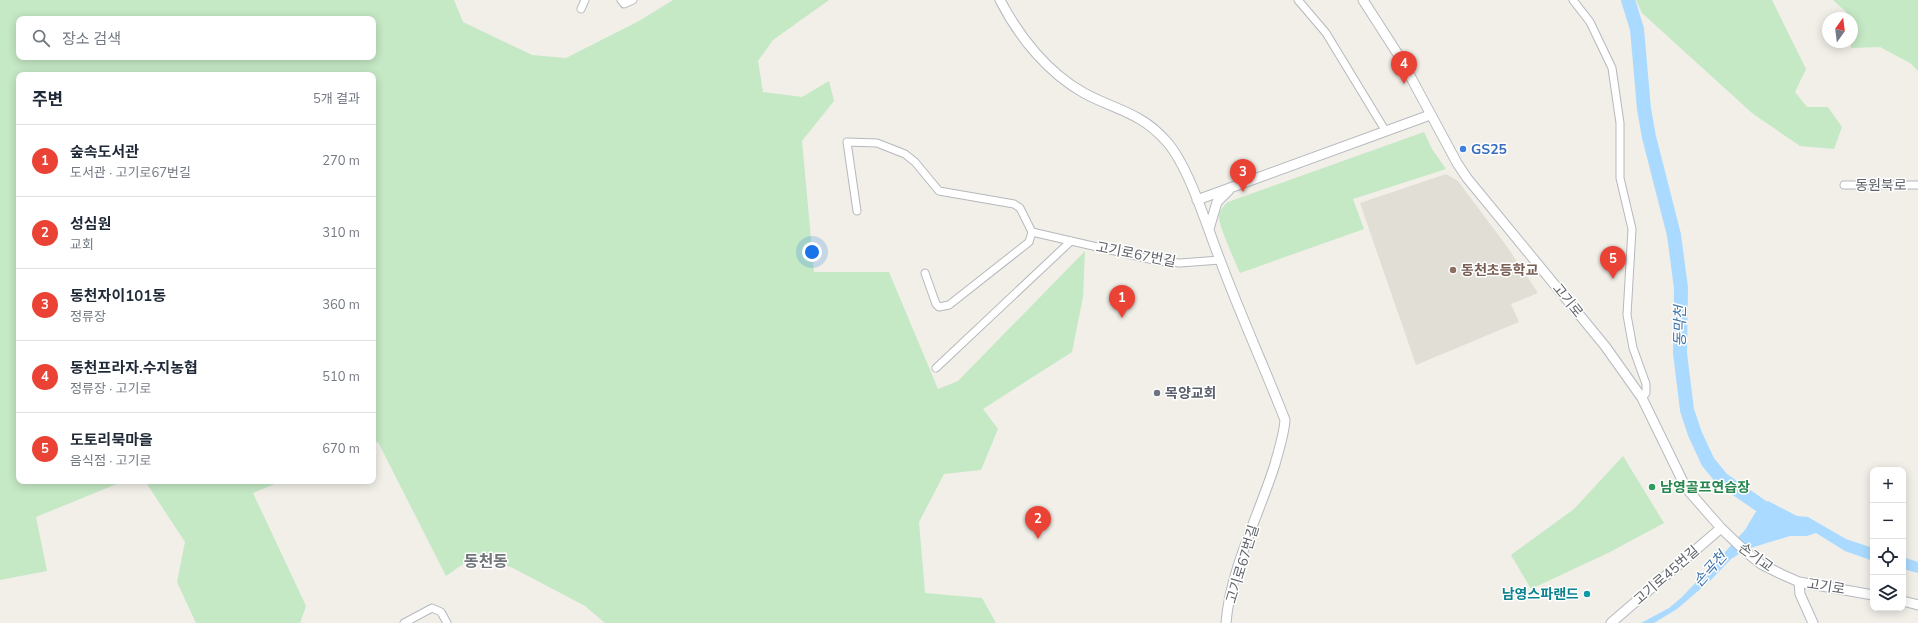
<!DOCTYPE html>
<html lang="ko">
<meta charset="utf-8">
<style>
:root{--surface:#fff;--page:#f2f2f3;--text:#1f2937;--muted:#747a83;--line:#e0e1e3;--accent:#ea4335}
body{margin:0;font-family:"Nunito Sans","Noto Sans KR",sans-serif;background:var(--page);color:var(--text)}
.controls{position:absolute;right:12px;bottom:12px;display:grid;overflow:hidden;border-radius:8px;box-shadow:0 2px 10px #0003}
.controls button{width:36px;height:36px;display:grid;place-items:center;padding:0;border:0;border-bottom:1px solid var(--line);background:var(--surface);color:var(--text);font:20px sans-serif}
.compass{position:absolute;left:1822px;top:12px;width:36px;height:36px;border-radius:50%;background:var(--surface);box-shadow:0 2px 10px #0003;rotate:14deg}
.you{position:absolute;left:812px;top:252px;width:14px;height:14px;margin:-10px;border:3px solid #fff;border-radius:50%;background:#1a73e8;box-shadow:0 0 0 6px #1a73e833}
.badge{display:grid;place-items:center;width:26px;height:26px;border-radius:50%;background:var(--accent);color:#fff;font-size:13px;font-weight:700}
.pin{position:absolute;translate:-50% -33px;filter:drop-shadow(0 1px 2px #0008)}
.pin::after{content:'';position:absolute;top:21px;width:14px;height:12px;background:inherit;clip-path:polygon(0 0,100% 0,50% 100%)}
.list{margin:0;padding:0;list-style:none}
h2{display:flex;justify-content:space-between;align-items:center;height:52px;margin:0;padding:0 16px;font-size:17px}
h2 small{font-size:13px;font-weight:400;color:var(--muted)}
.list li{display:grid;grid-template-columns:26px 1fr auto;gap:12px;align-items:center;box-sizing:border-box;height:72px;padding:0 16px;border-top:1px solid var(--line)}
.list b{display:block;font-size:15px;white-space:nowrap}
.list p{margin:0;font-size:13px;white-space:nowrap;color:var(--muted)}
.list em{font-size:13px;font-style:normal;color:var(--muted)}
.icon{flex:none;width:22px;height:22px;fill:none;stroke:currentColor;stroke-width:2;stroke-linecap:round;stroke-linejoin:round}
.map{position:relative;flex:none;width:1918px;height:623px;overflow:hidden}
.search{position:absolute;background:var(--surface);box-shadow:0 2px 10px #0003;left:16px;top:16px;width:360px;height:44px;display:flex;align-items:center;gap:10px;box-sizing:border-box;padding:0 14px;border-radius:8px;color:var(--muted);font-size:15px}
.panel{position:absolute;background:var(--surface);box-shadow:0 2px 10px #0003;left:16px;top:72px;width:360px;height:412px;border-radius:8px}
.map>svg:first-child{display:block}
.education{fill:#e1ded6}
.green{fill:#c5e8c5;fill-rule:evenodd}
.water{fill:#aadaff}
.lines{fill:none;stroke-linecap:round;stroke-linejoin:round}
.river{stroke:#aadaff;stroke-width:14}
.street-casing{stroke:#b5b8bc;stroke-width:9}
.secondary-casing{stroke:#b6babf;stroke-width:11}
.street{stroke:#fff;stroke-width:7}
.secondary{stroke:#fff;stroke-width:9}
.shop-dot{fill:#3f7fe0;stroke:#fff;stroke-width:1.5}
.education-dot{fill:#8d6e63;stroke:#fff;stroke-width:1.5}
.worship-dot{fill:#6b7280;stroke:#fff;stroke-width:1.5}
.leisure-dot{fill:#2e9e5b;stroke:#fff;stroke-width:1.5}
.culture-dot{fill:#0f9aa8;stroke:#fff;stroke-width:1.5}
.labels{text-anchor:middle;stroke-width:3;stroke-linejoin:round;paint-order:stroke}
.shop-label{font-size:14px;font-weight:bold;fill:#366cbe;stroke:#fff;text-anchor:start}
.street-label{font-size:14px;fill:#5f6368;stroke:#fff}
.education-label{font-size:14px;font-weight:bold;fill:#785e54;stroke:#fff;text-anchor:start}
.worship-label{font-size:14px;font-weight:bold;fill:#5b616d;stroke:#fff;text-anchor:start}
.leisure-label{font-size:14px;font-weight:bold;fill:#27864d;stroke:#fff;text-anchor:start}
.culture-label{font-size:14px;font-weight:bold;fill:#0d838f;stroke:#fff;text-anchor:end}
.water-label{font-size:15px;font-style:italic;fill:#4174aa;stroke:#fff}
.quarter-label{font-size:16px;font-weight:bold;fill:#70757a;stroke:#fff}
</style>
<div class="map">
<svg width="1918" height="623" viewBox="0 0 1918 623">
<rect width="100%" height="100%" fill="#f1efe8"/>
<path class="education" d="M1446 174 1458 181 1508 248 1538 293 1511 304 1519 322 1416 365 1360 203Z"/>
<path class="green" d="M0 0H454L463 22 532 55 566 58 639 21 673 0H829L773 40 758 61 763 92 802 97 829 81 834 101 802 141 814 272H889L938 389 958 381 1085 251 1083 297 1072 352 983 409 998 429 981 470 944 474 919 522 925 593 982 598 996 623H605L585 606 511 567 473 557 446 576 378 442 373 444V75H19V481H124L36 517 47 571 0 580ZM19 19H373V57H19Z
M1636 0H1772L1806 69 1795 92 1807 107H1828L1842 127 1834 149 1800 146 1752 113 1642 13Z
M1833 0H1918V71L1910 63 1880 47 1851 48 1852 18H1847L1846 12Z
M1424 132 1432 149 1446 169 1353 199 1364 229 1240 273C1235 261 1220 229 1219 218 1219 211 1223 206 1228 202Z
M1623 456 1664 523 1610 552 1531 589 1511 555 1574 509Z
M145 481H282L253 493 306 606 300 623H196L177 582 185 542Z"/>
<path class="water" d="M1768 501 1797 516 1808 517 1846 539 1873 548V561L1845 551 1816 533 1807 536H1790L1747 549 1731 559 1711 580 1677 609 1654 623H1641L1669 608 1682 597 1725 552 1745 530 1755 513Z
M1903 557 1918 562V573L1903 569Z"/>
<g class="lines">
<path class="river" d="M1628 0 1637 29 1644 109 1649 137 1674 235 1681 288 1680 353 1687 410 1695 434 1708 462 1722 479 1764 508 1779 515"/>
<g class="street-casing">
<path id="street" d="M621 0 624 4 633 0
M1298 0 1326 33 1385 130
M1573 0 1590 22 1612 68 1620 123V178L1632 229 1627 315 1633 348 1646 384V393L1642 398
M581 9 585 0
M1844 185H1918
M857 211 847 142 877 143 905 154 915 162 939 191 1014 204 1020 208 1032 232 1158 261 1180 263 1220 260
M925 273 936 304 939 307 949 305 1029 242 1032 232
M936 368 1071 241
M404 623 432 608 441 612 447 623"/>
</g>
<g class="secondary-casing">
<path id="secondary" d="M1000 0C1019 37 1048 73 1084 93 1115 110 1141 112 1167 142 1189 167 1207 227 1220 260 1240 314 1264 366 1285 420 1284 435 1279 449 1275 464 1259 515 1230 570 1226 623
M1363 0 1401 59 1457 163 1467 178 1605 346 1642 398 1686 488 1721 528 1746 552 1761 564 1781 574 1799 582 1873 595
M1197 200 1430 115
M1209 229 1217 202 1229 190
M1799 582 1800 594 1813 623
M1903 601 1918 605
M1611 623 1721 528"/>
</g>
<use href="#street" class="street"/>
<use href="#secondary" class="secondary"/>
</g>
<circle class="shop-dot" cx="1463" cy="149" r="4"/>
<circle class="education-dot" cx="1453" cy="270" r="4"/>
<circle class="worship-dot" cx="1157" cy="393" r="4"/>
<circle class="leisure-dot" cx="1652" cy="487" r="4"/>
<circle class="culture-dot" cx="1587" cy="594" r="4"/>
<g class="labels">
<g class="shop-label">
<text x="1471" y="154">GS25</text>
</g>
<g class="street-label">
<text x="1881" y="190">동원북로</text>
<text transform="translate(1136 254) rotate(11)" y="5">고기로67번길</text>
<text transform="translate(1568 300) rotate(51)" y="5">고기로</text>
<text transform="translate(1756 557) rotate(36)" y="5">손기교</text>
<text transform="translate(1242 564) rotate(-73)" y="5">고기로67번길</text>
<text transform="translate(1666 575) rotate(-41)" y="5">고기로45번길</text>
<text transform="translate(1826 586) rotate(9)" y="5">고기로</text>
</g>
<g class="education-label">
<text x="1461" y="275">동천초등학교</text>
</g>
<g class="worship-label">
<text x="1165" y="398">목양교회</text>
</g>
<g class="leisure-label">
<text x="1660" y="492">남영골프연습장</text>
</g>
<g class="culture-label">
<text x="1579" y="599">남영스파랜드</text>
</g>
<g class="water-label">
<text transform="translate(1680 326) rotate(-89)" y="5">동막천</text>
<text transform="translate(1710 569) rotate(-48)" y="5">손곡천</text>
</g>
<g class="quarter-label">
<text x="486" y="567">동천동</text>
</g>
</g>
</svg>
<div class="controls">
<button>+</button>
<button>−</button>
<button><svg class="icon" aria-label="locate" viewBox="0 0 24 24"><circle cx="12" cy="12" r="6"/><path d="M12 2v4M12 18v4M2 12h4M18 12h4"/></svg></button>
<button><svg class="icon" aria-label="layers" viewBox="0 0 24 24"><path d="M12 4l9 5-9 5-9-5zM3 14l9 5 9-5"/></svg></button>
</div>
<svg class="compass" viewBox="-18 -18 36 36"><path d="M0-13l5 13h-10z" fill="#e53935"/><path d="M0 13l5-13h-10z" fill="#747a83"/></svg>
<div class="you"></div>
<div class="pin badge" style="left:1122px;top:318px">1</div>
<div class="pin badge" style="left:1038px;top:539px">2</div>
<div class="pin badge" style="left:1243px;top:192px">3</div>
<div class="pin badge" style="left:1404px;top:84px">4</div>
<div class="pin badge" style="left:1613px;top:279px">5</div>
<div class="search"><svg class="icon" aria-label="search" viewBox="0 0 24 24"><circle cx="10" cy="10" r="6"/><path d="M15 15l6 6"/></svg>장소 검색</div>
<section class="panel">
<h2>주변<small>5개 결과</small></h2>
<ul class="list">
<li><span class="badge">1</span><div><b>숲속도서관</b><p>도서관 · 고기로67번길</p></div><em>270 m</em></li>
<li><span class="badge">2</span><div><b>성심원</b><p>교회</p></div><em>310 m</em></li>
<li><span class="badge">3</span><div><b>동천자이101동</b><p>정류장</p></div><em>360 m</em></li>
<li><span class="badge">4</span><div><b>동천프라자.수지농협</b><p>정류장 · 고기로</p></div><em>510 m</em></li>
<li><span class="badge">5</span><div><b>도토리묵마을</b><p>음식점 · 고기로</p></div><em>670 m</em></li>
</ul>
</section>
</div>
